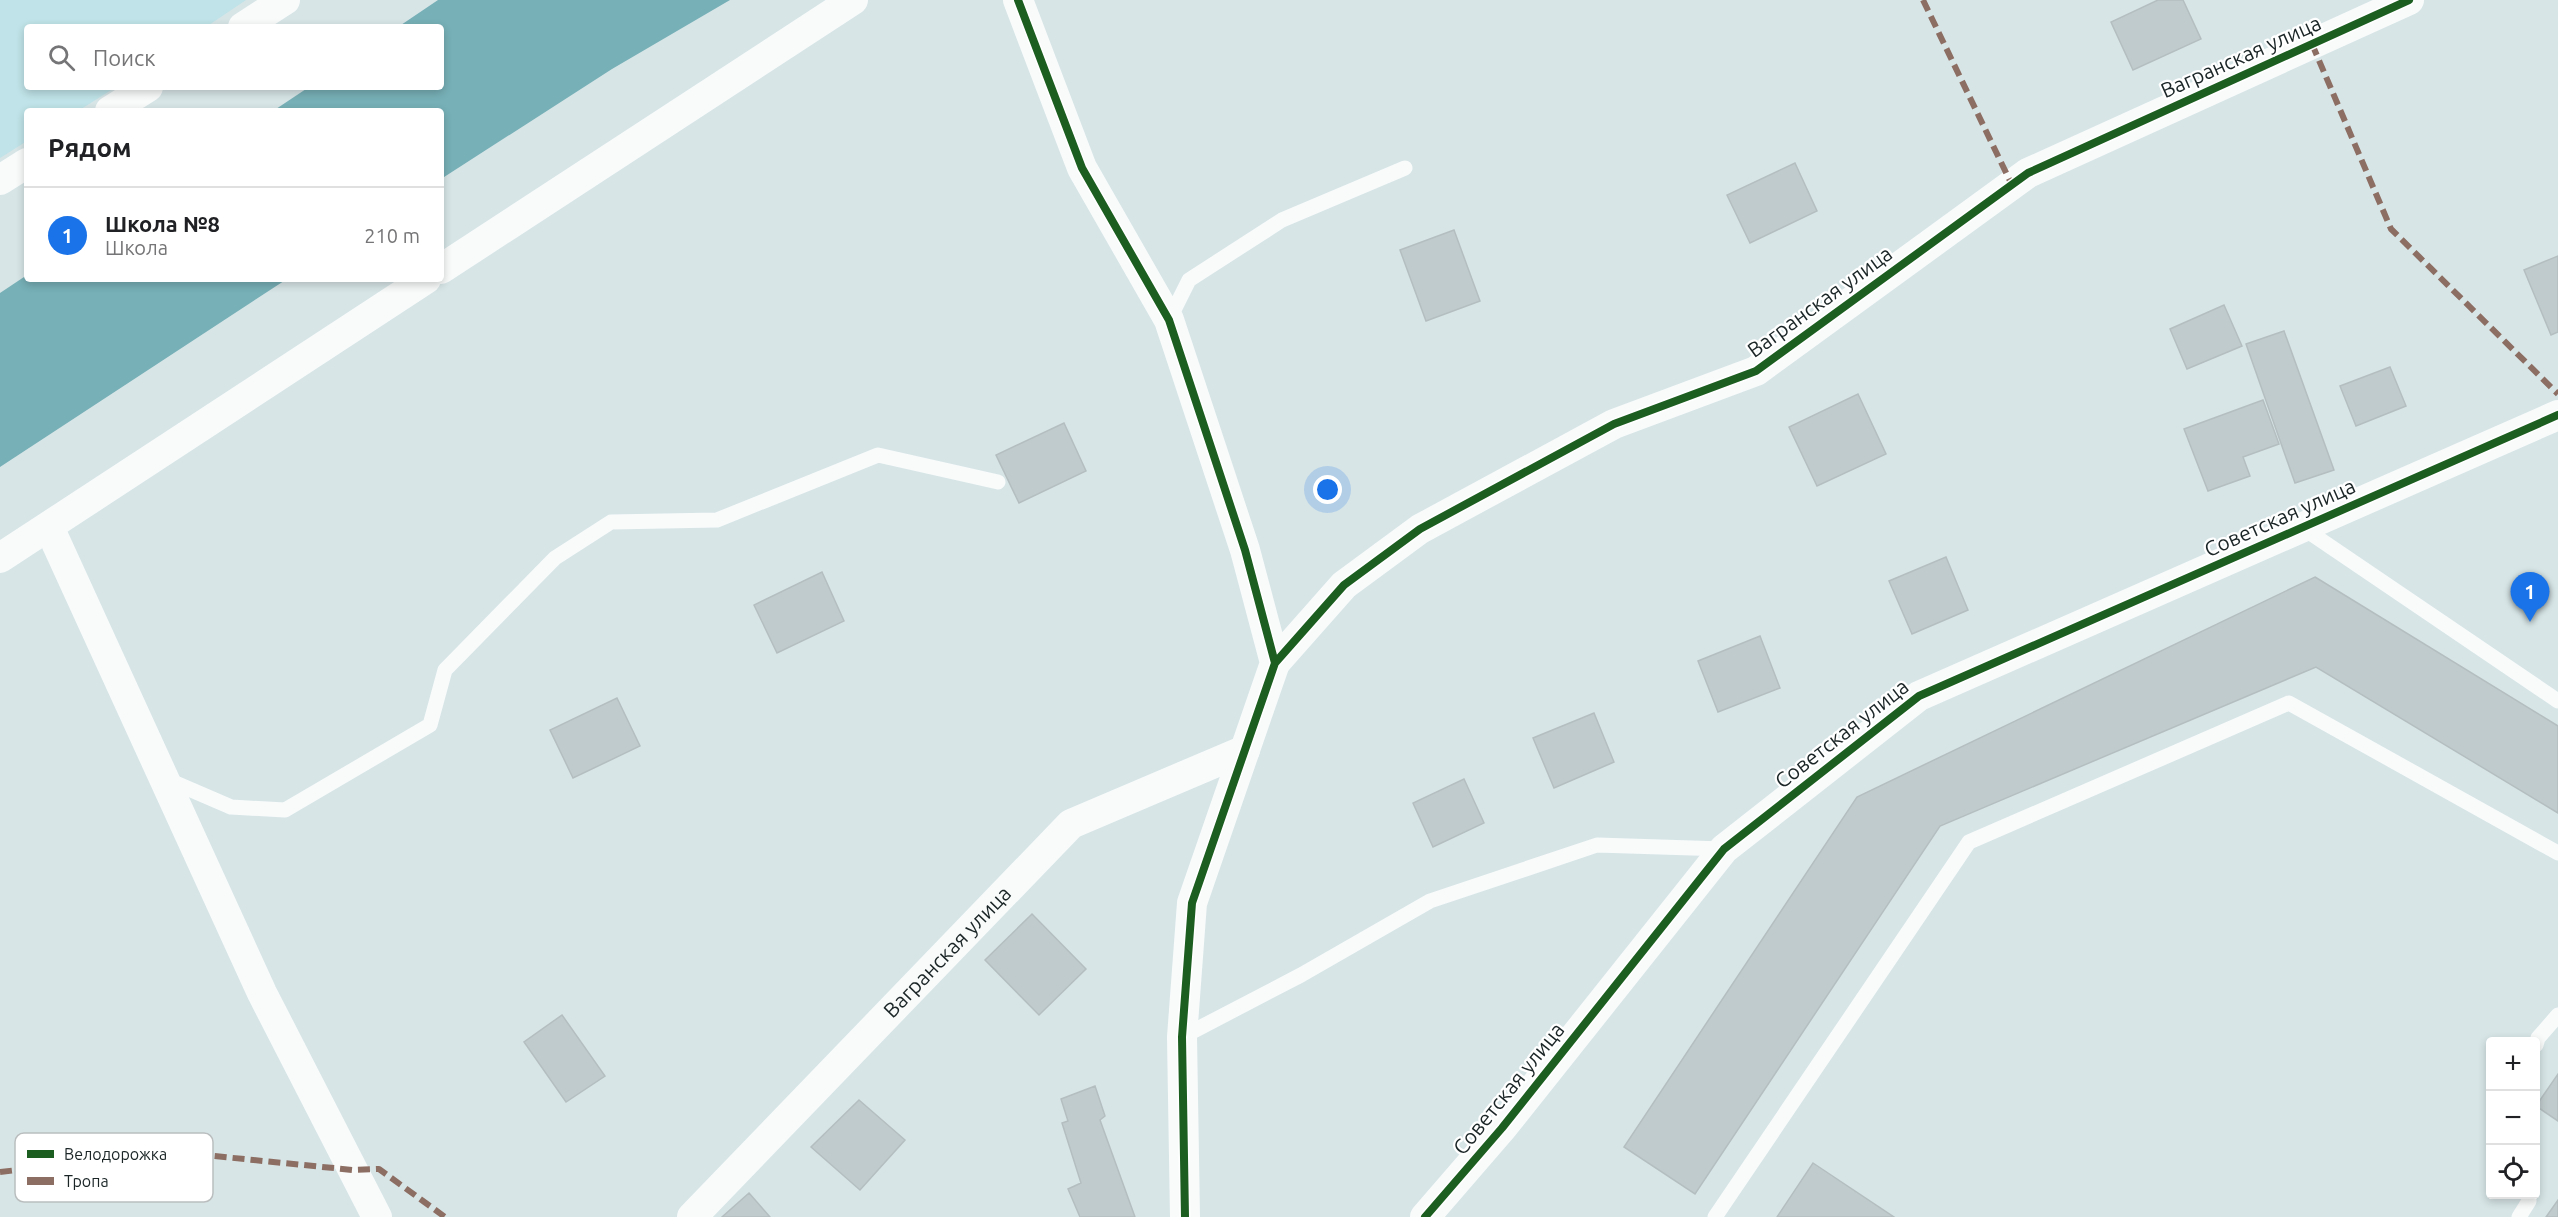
<!DOCTYPE html>
<html lang="ru">
<meta charset="utf-8">
<style>
:root{--surface:#fff;--page:#f6f6f6;--text:#202124;--muted:#757577;--line:#e0e0e0;--accent:#1a73e8}
body{margin:0;font-family:Ubuntu,sans-serif;background:var(--page);color:var(--text)}
.controls{position:absolute;right:18px;bottom:18px;display:grid;overflow:hidden;border-radius:6px;box-shadow:0 3px 9px #0003}
.controls button{width:54px;height:54px;display:grid;place-items:center;padding:0;border:0;border-bottom:2px solid var(--line);background:var(--surface);color:var(--text);font:30px sans-serif}
.you{position:absolute;left:1328px;top:490px;width:21px;height:21px;margin:-15px;border:4px solid #fff;border-radius:50%;background:#1a73e8;box-shadow:0 0 0 9px #1a73e833}
.badge{display:grid;place-items:center;width:39px;height:39px;border-radius:50%;background:var(--accent);color:#fff;font-size:20px;font-weight:700}
.pin{position:absolute;translate:-50% -50px;filter:drop-shadow(0 2px 3px #0008)}
.pin::after{content:'';position:absolute;top:32px;width:21px;height:18px;background:inherit;clip-path:polygon(0 0,100% 0,50% 100%)}
.list{margin:0;padding:0;list-style:none}
h2{display:flex;justify-content:space-between;align-items:center;height:78px;margin:0;padding:0 24px;font-size:26px}
h2 small{font-size:20px;font-weight:400;color:var(--muted)}
.list li{display:grid;grid-template-columns:39px 1fr auto;gap:18px;align-items:center;box-sizing:border-box;height:96px;padding:0 24px;border-top:2px solid var(--line)}
.list b{display:block;font-size:22px;white-space:nowrap}
.list p{margin:0;font-size:20px;white-space:nowrap;color:var(--muted)}
.list em{font-size:20px;font-style:normal;color:var(--muted)}
.icon{flex:none;width:33px;height:33px;fill:none;stroke:currentColor;stroke-width:2;stroke-linecap:round;stroke-linejoin:round}
.map{position:relative;flex:none;width:2558px;height:1217px;overflow:hidden}
.search{position:absolute;background:var(--surface);box-shadow:0 3px 9px #0003;left:24px;top:24px;width:420px;height:66px;display:flex;align-items:center;gap:15px;box-sizing:border-box;padding:0 21px;border-radius:6px;color:var(--muted);font-size:22px}
.panel{position:absolute;background:var(--surface);box-shadow:0 3px 9px #0003;left:24px;top:108px;width:420px;height:174px;border-radius:6px}
.map>svg:first-child{display:block}
.green{fill:#bfe3e8}
.water{fill:#77b0b7}
.building{fill:#c0cbcd;stroke:#b4bec0;stroke-width:1.5}
.lines{fill:none;stroke-linecap:round;stroke-linejoin:round}
.lane{stroke:#f9fbfb;stroke-width:15}
.street{stroke:#f9fbfb;stroke-width:30}
.quiet{stroke:#8d6e63;stroke-width:6;stroke-dasharray:12 6;stroke-linecap:butt}
.cycleway-casing{stroke:#fff;stroke-width:11}
.cycleway{stroke:#1b5e20;stroke-width:8}
.labels{text-anchor:middle;stroke-width:4.5;stroke-linejoin:round;paint-order:stroke}
.street-label{font-size:21px;fill:#1b2526;stroke:#fff}
.key{fill:#fff;stroke:#bbbebe;stroke-width:1.5}
.key-label{font-size:16px;fill:#1b2526}
</style>
<div class="map">
<svg width="2558" height="1217" viewBox="0 0 2558 1217">
<rect width="100%" height="100%" fill="#d7e5e7"/>
<path class="green" d="M0 0H246L206 27H27V87H116L78 111H27V141L0 158Z"/>
<path class="water" d="M438 0H730L612 69 441 179V111H273L309 87H441V27H398Z
M27 275V279H287L0 467V293Z"/>
<path class="building" d="M2158 0H2183L2201 39 2133 70 2111 22Z
M1795 163 1817 211 1750 243 1727 195Z
M1454 230 1480 301 1426 321 1400 250Z
M2558 256V332L2551 335 2524 270Z
M2224 305 2242 346 2187 369 2170 329Z
M2284 331 2334 470 2295 483 2246 344Z
M2390 367 2406 406 2356 426 2340 386Z
M1858 394 1886 454 1817 486 1789 427Z
M2263 400 2279 444 2243 457 2250 476 2208 491 2184 429Z
M1064 423 1086 471 1019 503 996 455Z
M1946 557 1968 610 1912 634 1889 581Z
M822 572 844 621 777 653 754 605Z
M2315 577 2558 726V813L2316 667 1940 826 1695 1194 1624 1147 1857 797Z
M1760 636 1780 688 1718 712 1698 661Z
M617 698 640 746 573 778 550 730Z
M1594 713 1614 762 1554 788 1533 738Z
M1464 779 1484 823 1433 847 1413 803Z
M1032 914 1086 969 1039 1015 985 960Z
M562 1015 605 1076 566 1102 524 1042Z
M2558 1074V1121L2536 1106Z
M1095 1086 1105 1116 1100 1120 1135 1217H1080L1068 1189 1081 1183 1062 1123 1068 1121 1061 1099Z
M859 1100 905 1140 860 1190 811 1147Z
M1813 1163 1894 1217H1777Z
M749 1193 770 1217H722Z
M2558 1200V1217H2546Z"/>
<g class="lines">
<path class="lane" d="M1169 320 1189 280 1282 220 1405 168
M2303 528 2558 701
M166 779 231 807 285 810 430 725 445 670 555 558 611 522 717 520 878 455 998 482
M1182 1037 1301 975 1430 901 1597 845 1724 849
M2536 1045 2538 1038 2558 1015
M1715 1217 1969 842 2289 703 2558 853
M2519 1217 2529 1201 2528 1194"/>
<g class="street">
<path d="M1018 0 1082 168 1169 320 1245 550 1275 663 1192 903 1182 1037 1185 1217"/>
<path d="M243 27 285 0"/>
<path d="M110 111 148 87"/>
<path d="M0 180 27 163"/>
<path d="M441 269 853 0"/>
<path d="M49 527 262 993 377 1217"/>
<path d="M0 558 426 279"/>
<path d="M1275 663 1344 585 1420 529 1614 424 1756 371 2028 173 2409 0"/>
<path id="s1" d="M692 1217 1071 824 1245 750"/>
<path d="M1425 1217 1502 1128 1724 849 1919 696 2558 415"/>
</g>
<path class="quiet" d="M1923 0 2011 183
M2312 44 2391 229 2558 394
M0 1172 174 1152 353 1170 379 1169 445 1217"/>
<g class="cycleway-casing">
<path id="cycleway" d="M1018 0 1082 168 1169 320 1245 550 1275 663 1192 903 1182 1037 1185 1217
M1275 663 1344 585 1420 529 1614 424 1756 371 2028 173 2409 0
M1425 1217 1502 1128 1724 849 1919 696 2558 415"/>
</g>
<use href="#cycleway" class="cycleway"/>
</g>
<g class="labels">
<g class="street-label">
<text transform="translate(2241 57) rotate(-24)" y="7">Вагранская улица</text>
<text transform="translate(1820 302) rotate(-36)" y="7">Вагранская улица</text>
<text transform="translate(2280 518) rotate(-24)" y="7">Советская улица</text>
<text transform="translate(1842 734) rotate(-38)" y="7">Советская улица</text>
<text dy="7" stroke="none"><textPath href="#s1" startOffset="368">Вагранская улица</textPath></text>
<text transform="translate(1509 1089) rotate(-51)" y="7">Советская улица</text>
</g>
</g>
<rect x="15" y="1133" width="198" height="69" rx="9" class="key"/>
<rect x="27" y="1150" width="27" height="8" fill="#1b5e20"/>
<rect x="27" y="1177" width="27" height="8" fill="#8d6e63"/>
<g class="key-label">
<text x="64" y="1160">Велодорожка</text>
<text x="64" y="1187">Тропа</text>
</g>
</svg>
<div class="controls">
<button>+</button>
<button>−</button>
<button><svg class="icon" aria-label="locate" viewBox="0 0 24 24"><circle cx="12" cy="12" r="6"/><path d="M12 2v4M12 18v4M2 12h4M18 12h4"/></svg></button>
</div>
<div class="you"></div>
<div class="pin badge" style="left:2530px;top:622px">1</div>
<div class="search"><svg class="icon" aria-label="search" viewBox="0 0 24 24"><circle cx="10" cy="10" r="6"/><path d="M15 15l6 6"/></svg>Поиск</div>
<section class="panel">
<h2>Рядом<small></small></h2>
<ul class="list">
<li><span class="badge">1</span><div><b>Школа №8</b><p>Школа</p></div><em>210 m</em></li>
</ul>
</section>
</div>
